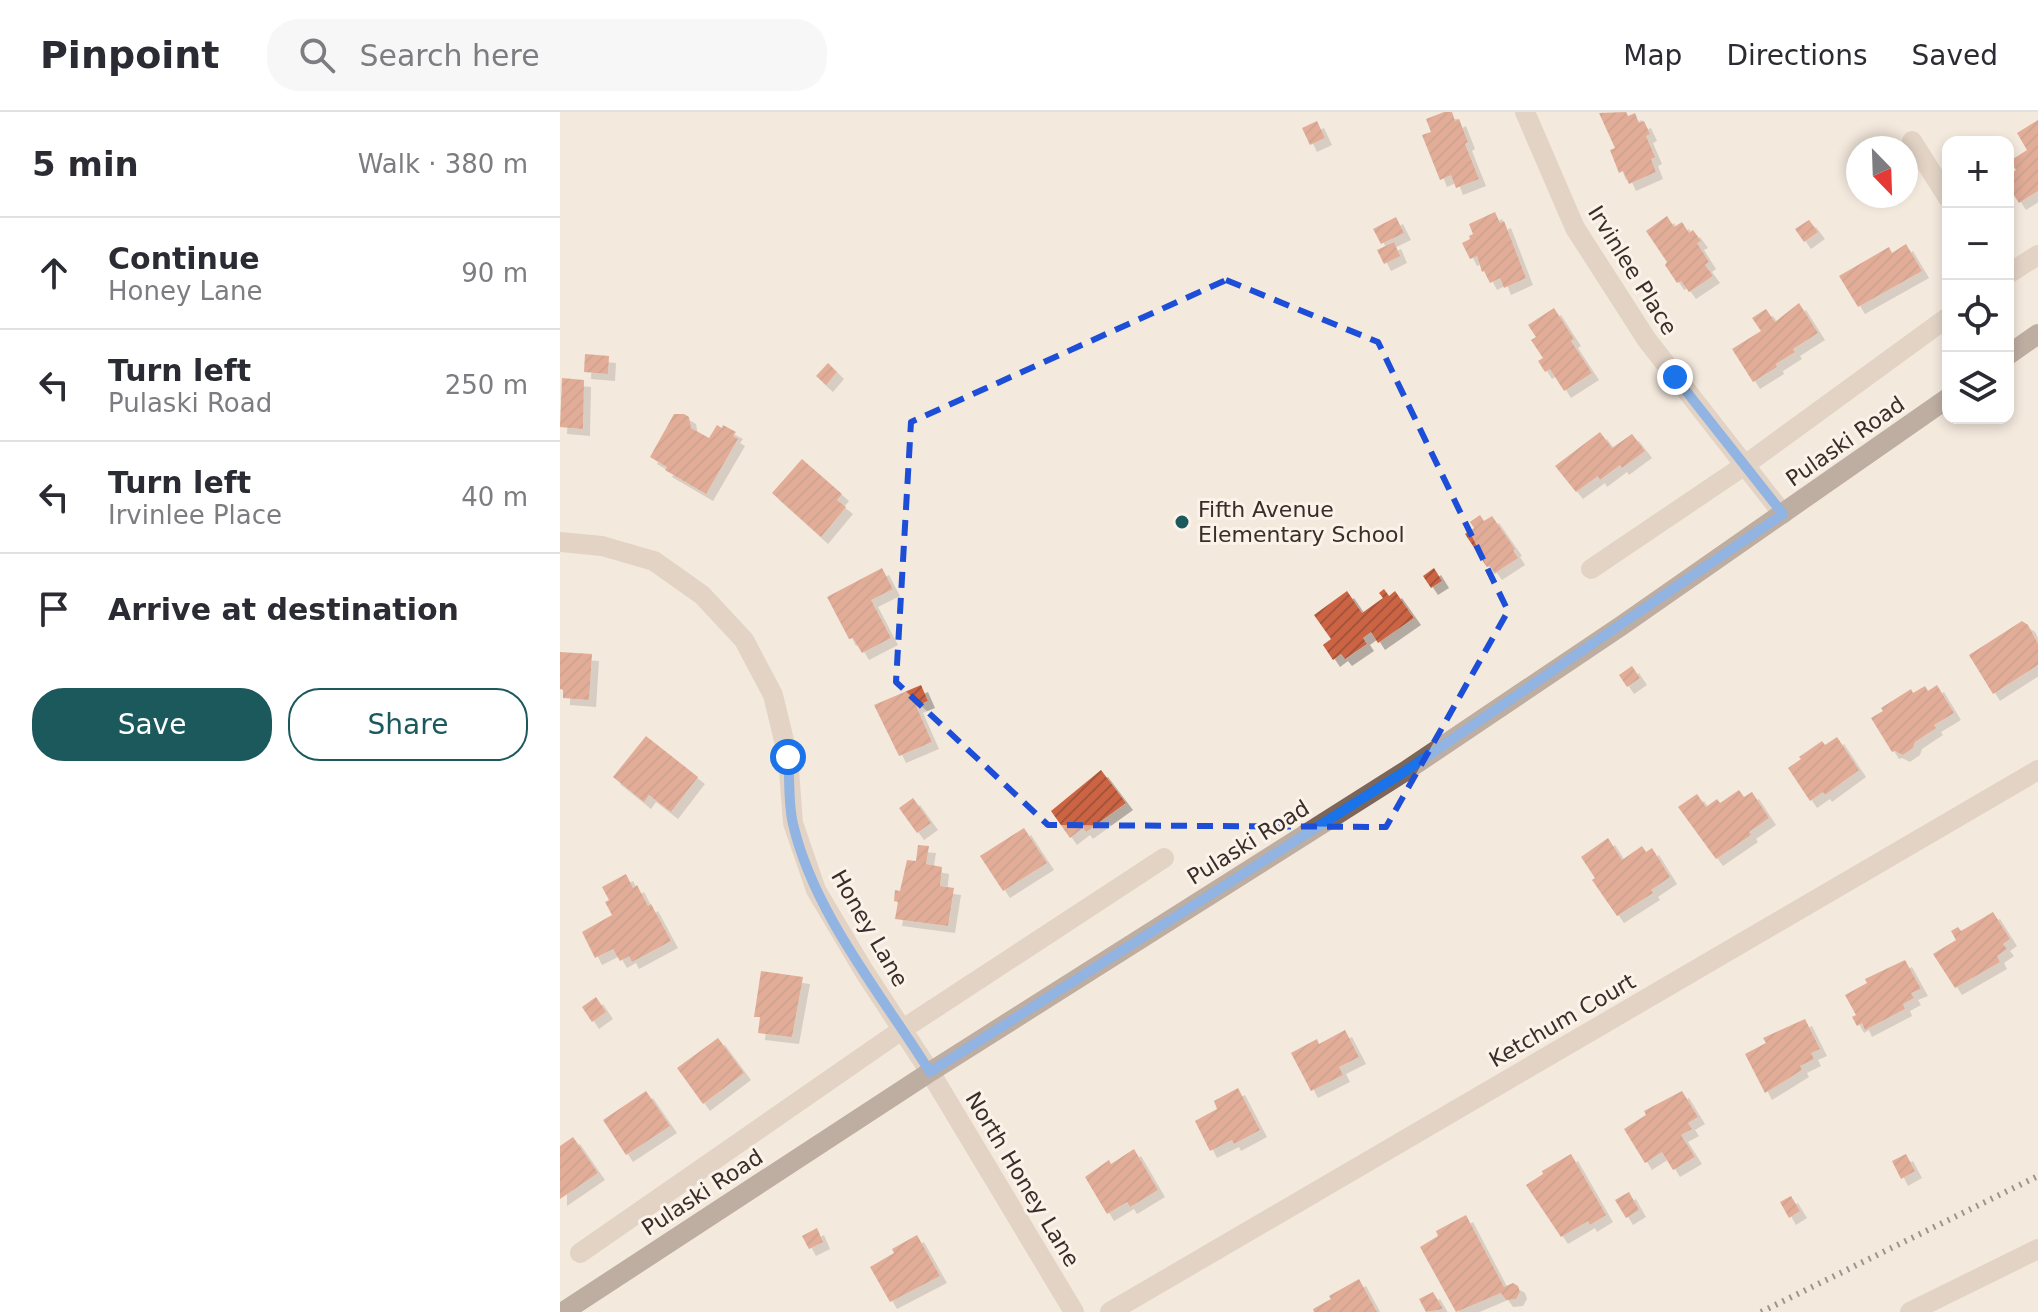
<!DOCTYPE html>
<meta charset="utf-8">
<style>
:root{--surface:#fff;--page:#f7f7f7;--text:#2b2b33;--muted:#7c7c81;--line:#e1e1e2;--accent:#1c595d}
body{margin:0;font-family:"DejaVu Sans",sans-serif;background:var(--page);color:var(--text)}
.controls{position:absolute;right:24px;top:24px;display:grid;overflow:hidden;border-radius:16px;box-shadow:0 4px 12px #0003}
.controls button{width:72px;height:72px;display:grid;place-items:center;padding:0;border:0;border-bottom:2px solid var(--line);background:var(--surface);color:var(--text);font:40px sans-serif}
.compass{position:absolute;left:1286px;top:24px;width:72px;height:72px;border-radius:50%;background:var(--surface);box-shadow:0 4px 12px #0003;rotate:157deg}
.stop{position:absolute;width:24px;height:24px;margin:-18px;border:6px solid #1a73e8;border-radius:50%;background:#fff}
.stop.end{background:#1a73e8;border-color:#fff;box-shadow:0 2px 8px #0008}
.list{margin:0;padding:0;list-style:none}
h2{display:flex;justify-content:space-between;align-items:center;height:104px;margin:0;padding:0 32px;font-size:34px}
h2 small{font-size:26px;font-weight:400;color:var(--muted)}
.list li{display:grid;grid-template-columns:52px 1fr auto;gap:24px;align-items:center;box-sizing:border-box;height:112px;padding:0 32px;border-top:2px solid var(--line)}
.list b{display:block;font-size:30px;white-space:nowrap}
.list p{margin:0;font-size:26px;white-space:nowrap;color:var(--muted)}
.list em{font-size:26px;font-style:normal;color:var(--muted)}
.actions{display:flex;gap:16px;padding:24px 32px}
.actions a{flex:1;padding:18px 0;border:2px solid var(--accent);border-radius:32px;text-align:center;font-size:28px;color:var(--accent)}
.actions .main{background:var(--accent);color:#fff}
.icon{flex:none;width:44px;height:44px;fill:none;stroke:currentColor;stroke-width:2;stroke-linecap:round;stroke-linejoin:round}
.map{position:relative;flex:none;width:1478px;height:1200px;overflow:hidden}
header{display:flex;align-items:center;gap:48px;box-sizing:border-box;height:112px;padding:0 40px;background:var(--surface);border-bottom:2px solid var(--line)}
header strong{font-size:38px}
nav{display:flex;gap:44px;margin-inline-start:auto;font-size:28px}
.search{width:560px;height:72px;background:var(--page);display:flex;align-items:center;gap:20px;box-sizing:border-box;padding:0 28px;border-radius:32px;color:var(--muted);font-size:30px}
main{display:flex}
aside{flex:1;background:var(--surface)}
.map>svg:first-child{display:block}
.building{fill:url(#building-hatch);filter:url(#shadow)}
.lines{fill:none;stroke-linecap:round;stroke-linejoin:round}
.minor{stroke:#cdb9a8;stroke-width:20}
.major{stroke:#7c6559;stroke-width:20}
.rail{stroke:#392e29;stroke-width:6;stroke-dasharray:2 6;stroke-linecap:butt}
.route{stroke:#1a73e8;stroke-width:10}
.marked{fill:none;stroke:#1d4ed8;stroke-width:6;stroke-dasharray:16 10;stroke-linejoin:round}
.poi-dot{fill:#1c595d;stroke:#fbf3ea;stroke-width:3}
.labels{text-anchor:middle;stroke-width:6;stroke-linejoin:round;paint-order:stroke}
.street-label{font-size:22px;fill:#392e29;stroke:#fbf3ea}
.poi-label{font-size:22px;fill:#392e29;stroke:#fbf3ea;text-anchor:start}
</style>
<header>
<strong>Pinpoint</strong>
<div class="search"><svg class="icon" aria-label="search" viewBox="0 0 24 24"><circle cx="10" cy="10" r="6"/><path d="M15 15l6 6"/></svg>Search here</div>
<nav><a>Map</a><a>Directions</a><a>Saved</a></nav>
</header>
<main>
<aside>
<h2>5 min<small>Walk · 380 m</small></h2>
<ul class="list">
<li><svg class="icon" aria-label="ahead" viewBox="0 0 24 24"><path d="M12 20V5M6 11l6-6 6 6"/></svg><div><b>Continue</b><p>Honey Lane</p></div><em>90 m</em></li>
<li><svg class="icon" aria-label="left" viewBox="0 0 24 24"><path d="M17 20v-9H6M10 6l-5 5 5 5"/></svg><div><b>Turn left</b><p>Pulaski Road</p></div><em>250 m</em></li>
<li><svg class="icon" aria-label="left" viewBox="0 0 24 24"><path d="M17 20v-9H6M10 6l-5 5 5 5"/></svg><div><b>Turn left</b><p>Irvinlee Place</p></div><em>40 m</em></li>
<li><svg class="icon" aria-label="arrive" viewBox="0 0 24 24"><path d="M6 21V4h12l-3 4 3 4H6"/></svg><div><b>Arrive at destination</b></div></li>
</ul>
<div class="actions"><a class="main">Save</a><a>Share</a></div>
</aside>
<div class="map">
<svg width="1478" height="1200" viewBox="0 0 1478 1200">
<defs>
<pattern id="building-hatch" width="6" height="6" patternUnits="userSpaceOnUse" patternTransform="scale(2)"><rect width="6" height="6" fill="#cc6443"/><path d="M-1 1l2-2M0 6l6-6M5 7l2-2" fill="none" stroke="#a75338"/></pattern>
<filter id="shadow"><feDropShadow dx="7" dy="7" stdDeviation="0" flood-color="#0004"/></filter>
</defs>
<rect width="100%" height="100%" fill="#f4e9dd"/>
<path class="building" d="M884 0H892L895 9 899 7 908 30 905 32 919 67 896 76 891 63 880 68 862 23 871 20 866 7Z
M1066 0 1068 4 1075 1 1079 11 1084 9 1090 22 1086 24 1095 45 1091 47 1096 60 1069 72 1063 59 1059 61 1050 38 1055 36 1039 1Z
M1478 8V79L1459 91 1448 74V64L1456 58 1450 49 1467 38 1457 21Z
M757 9 765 26 750 33 742 16Z
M935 100 940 111 944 109 966 166 944 176 940 166 930 171 924 159 922 160 917 144 910 147 902 131 910 127 909 124 913 122 909 112Z
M1107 104 1114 115 1122 110 1129 121 1133 118 1141 129 1137 131 1149 150 1145 153 1153 164 1129 180 1121 169 1117 171 1105 153 1107 150 1086 119Z
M836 105 844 121 821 132 813 117Z
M1249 108 1258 120 1244 130 1235 117Z
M834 130 840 144 824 152 817 138Z
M1346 132 1362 159 1298 195 1279 164 1329 135 1332 141Z
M1239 191 1258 221 1233 237 1235 240 1216 252 1217 255 1193 270 1172 237 1201 219 1192 206 1206 197 1215 210Z
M994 196 1014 227 1011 229 1032 261 1004 279 990 257 985 260 978 249 983 246 971 228 976 225 968 213Z
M25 242 49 244 48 262 24 260Z
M268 251 277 260 266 273 256 264Z
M2 266 24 268 23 317 0 315Z
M114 302H124L129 305 131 316 149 326 157 313 162 316 163 313 176 320 173 324 178 327 146 382 105 358 107 355 90 345Z
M1040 320 1052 336 1072 322 1085 339 1062 356 1060 353 1040 368 1038 364 1016 380 995 354Z
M242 347 282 382 277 388 286 395 261 425 212 381Z
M920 403 924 409 932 404 955 437 953 438 958 446 935 461 930 454 927 455 905 422 914 416 910 410Z
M322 456 333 477 311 488 331 526 302 541 293 526 289 527 267 485Z
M874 456 882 469 871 476 863 464Z
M824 477 829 484 835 479 854 506 818 531 811 520 803 526 807 532 785 547 781 542 773 548 763 533 771 527 754 503 787 479 802 501 823 486 819 481Z
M1462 509 1468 513 1478 532V553L1433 582 1409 543Z
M0 540 32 542 29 588 3 586V578L0 577Z
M1072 554 1080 566 1067 575 1059 563Z
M361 573 368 589 356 594 372 630 339 644 314 593Z
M1377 573 1394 601 1374 613 1376 616 1355 630 1353 636 1343 643 1335 639 1332 640 1311 606 1323 599 1321 596 1351 577 1353 581 1365 574 1368 579Z
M86 624 138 665 111 700 89 683 84 690 53 665Z
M1277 625 1299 658 1265 683 1263 680 1250 689 1228 656 1241 647 1239 645 1262 629 1265 633Z
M541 658 566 691 526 720 523 716 510 726 491 699Z
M1179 678 1184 685 1192 680 1209 706 1189 720 1191 723 1156 747 1118 695 1137 682 1146 695 1157 687 1160 691Z
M353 686 371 711 357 721 339 696Z
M464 716 487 751 443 779 420 744Z
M1048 726 1062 748 1082 734 1086 740 1092 736 1110 765 1091 778 1093 781 1057 804 1032 768 1035 766 1021 745Z
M358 733 369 734 366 752 382 755 380 774 394 776 388 814 335 807 338 790 334 789 335 778 340 779 347 748 356 749Z
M66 762 73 776 77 773 88 794 91 792 111 829 72 850 69 844 60 849 53 837 35 846 22 820 52 803 45 790 49 788 42 775Z
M1433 800 1450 827 1443 832 1447 837 1437 844 1440 850 1395 876 1373 842 1396 828 1391 819 1398 815 1401 819Z
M1345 848 1361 877 1351 881 1354 886 1343 892 1345 897 1305 918 1302 911 1297 914 1292 905 1296 903 1285 883 1307 871 1305 867Z
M201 859 243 865 232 925 198 921 200 905H194Z
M36 885 46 900 32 910 22 895Z
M1245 907 1260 937 1251 941 1254 947 1240 954 1242 958 1205 981 1185 942 1206 931 1203 926Z
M785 918 799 945 779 955 783 963 751 979 731 941 757 927 759 932Z
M158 926 184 961 143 992 117 956Z
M678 976 700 1018 674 1032 672 1028 650 1039 635 1009 657 997 654 989Z
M86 979 110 1014 66 1043 43 1008Z
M1122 979 1138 1005 1128 1011 1132 1017 1121 1023 1135 1045 1113 1058 1102 1040 1085 1051 1064 1017 1086 1003 1084 999Z
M13 1025 38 1061 0 1087V1034Z
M574 1037 598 1078 570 1095 567 1090 547 1102 525 1065 549 1048 551 1052Z
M1011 1042 1046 1103 1030 1113 1028 1109 1001 1125 966 1073 983 1062 982 1059Z
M1346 1042 1355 1059 1341 1067 1332 1049Z
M1069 1080 1079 1098 1066 1106 1055 1088Z
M1231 1084 1240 1099 1229 1106 1220 1090Z
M906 1103 944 1175 953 1171 958 1174 960 1180 956 1187 946 1188 941 1181 896 1200 860 1135 878 1124 876 1119Z
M257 1116 263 1130 249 1137 242 1124Z
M357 1123 380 1164 330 1190 310 1155 334 1141 332 1137Z
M799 1167 817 1200H754L753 1197 771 1187 769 1184Z
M873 1180 883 1197 866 1200 859 1187Z"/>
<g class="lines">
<path class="minor" d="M965 0 1015 116 1087 228 1223 402
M1352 29 1388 86
M1448 162 1478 143
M0 430 42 434 94 449 142 483 184 528 213 583 228 645 233 711 256 778 304 859 370 960 514 1200
M1031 457 1185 353 1388 205
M20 1141 343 917 604 746
M550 1200 1478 658
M1350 1200 1478 1137"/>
<path class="major" d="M1448 243 1478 222
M3 1200 370 960 844 660 1061 514 1388 286"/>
<path class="rail" d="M1201 1200 1478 1064"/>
</g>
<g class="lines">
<path class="route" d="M228 645C230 667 228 691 233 712 254 802 322 883 370 960L844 660 1223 402 1115 265"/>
</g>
<path d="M0 0H1478V1200H0ZM666 168 818 230 948 499 826 715 488 713 336 570 351 310Z" fill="#f4e9dd" fill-opacity=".55" fill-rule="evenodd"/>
<path class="marked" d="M666 168 818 230 948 499 826 715 488 713 336 570 351 310Z"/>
<circle class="poi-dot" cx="622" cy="410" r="8"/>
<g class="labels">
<g class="street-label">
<text transform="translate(1073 158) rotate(58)" y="8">Irvinlee Place</text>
<text transform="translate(1285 329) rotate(-35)" y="8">Pulaski Road</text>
<text transform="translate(688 730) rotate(-32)" y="8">Pulaski Road</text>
<text transform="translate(310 816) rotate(60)" y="8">Honey Lane</text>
<text transform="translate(1002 908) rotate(-30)" y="8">Ketchum Court</text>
<text transform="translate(463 1067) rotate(59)" y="8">North Honey Lane</text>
<text transform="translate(142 1080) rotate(-33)" y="8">Pulaski Road</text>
</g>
<g class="poi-label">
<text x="638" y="405">Fifth Avenue<tspan x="638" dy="25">Elementary School</tspan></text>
</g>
</g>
</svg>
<div class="controls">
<button>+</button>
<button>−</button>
<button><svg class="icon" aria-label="locate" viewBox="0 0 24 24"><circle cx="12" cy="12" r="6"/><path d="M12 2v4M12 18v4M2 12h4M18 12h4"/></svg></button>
<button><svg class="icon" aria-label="layers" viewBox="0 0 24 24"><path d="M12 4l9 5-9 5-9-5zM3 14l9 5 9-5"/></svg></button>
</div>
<svg class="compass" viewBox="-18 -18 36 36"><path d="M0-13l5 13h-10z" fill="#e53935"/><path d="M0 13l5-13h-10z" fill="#7c7c81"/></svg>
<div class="stop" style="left:228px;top:645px"></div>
<div class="stop end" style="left:1115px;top:265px"></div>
</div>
</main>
